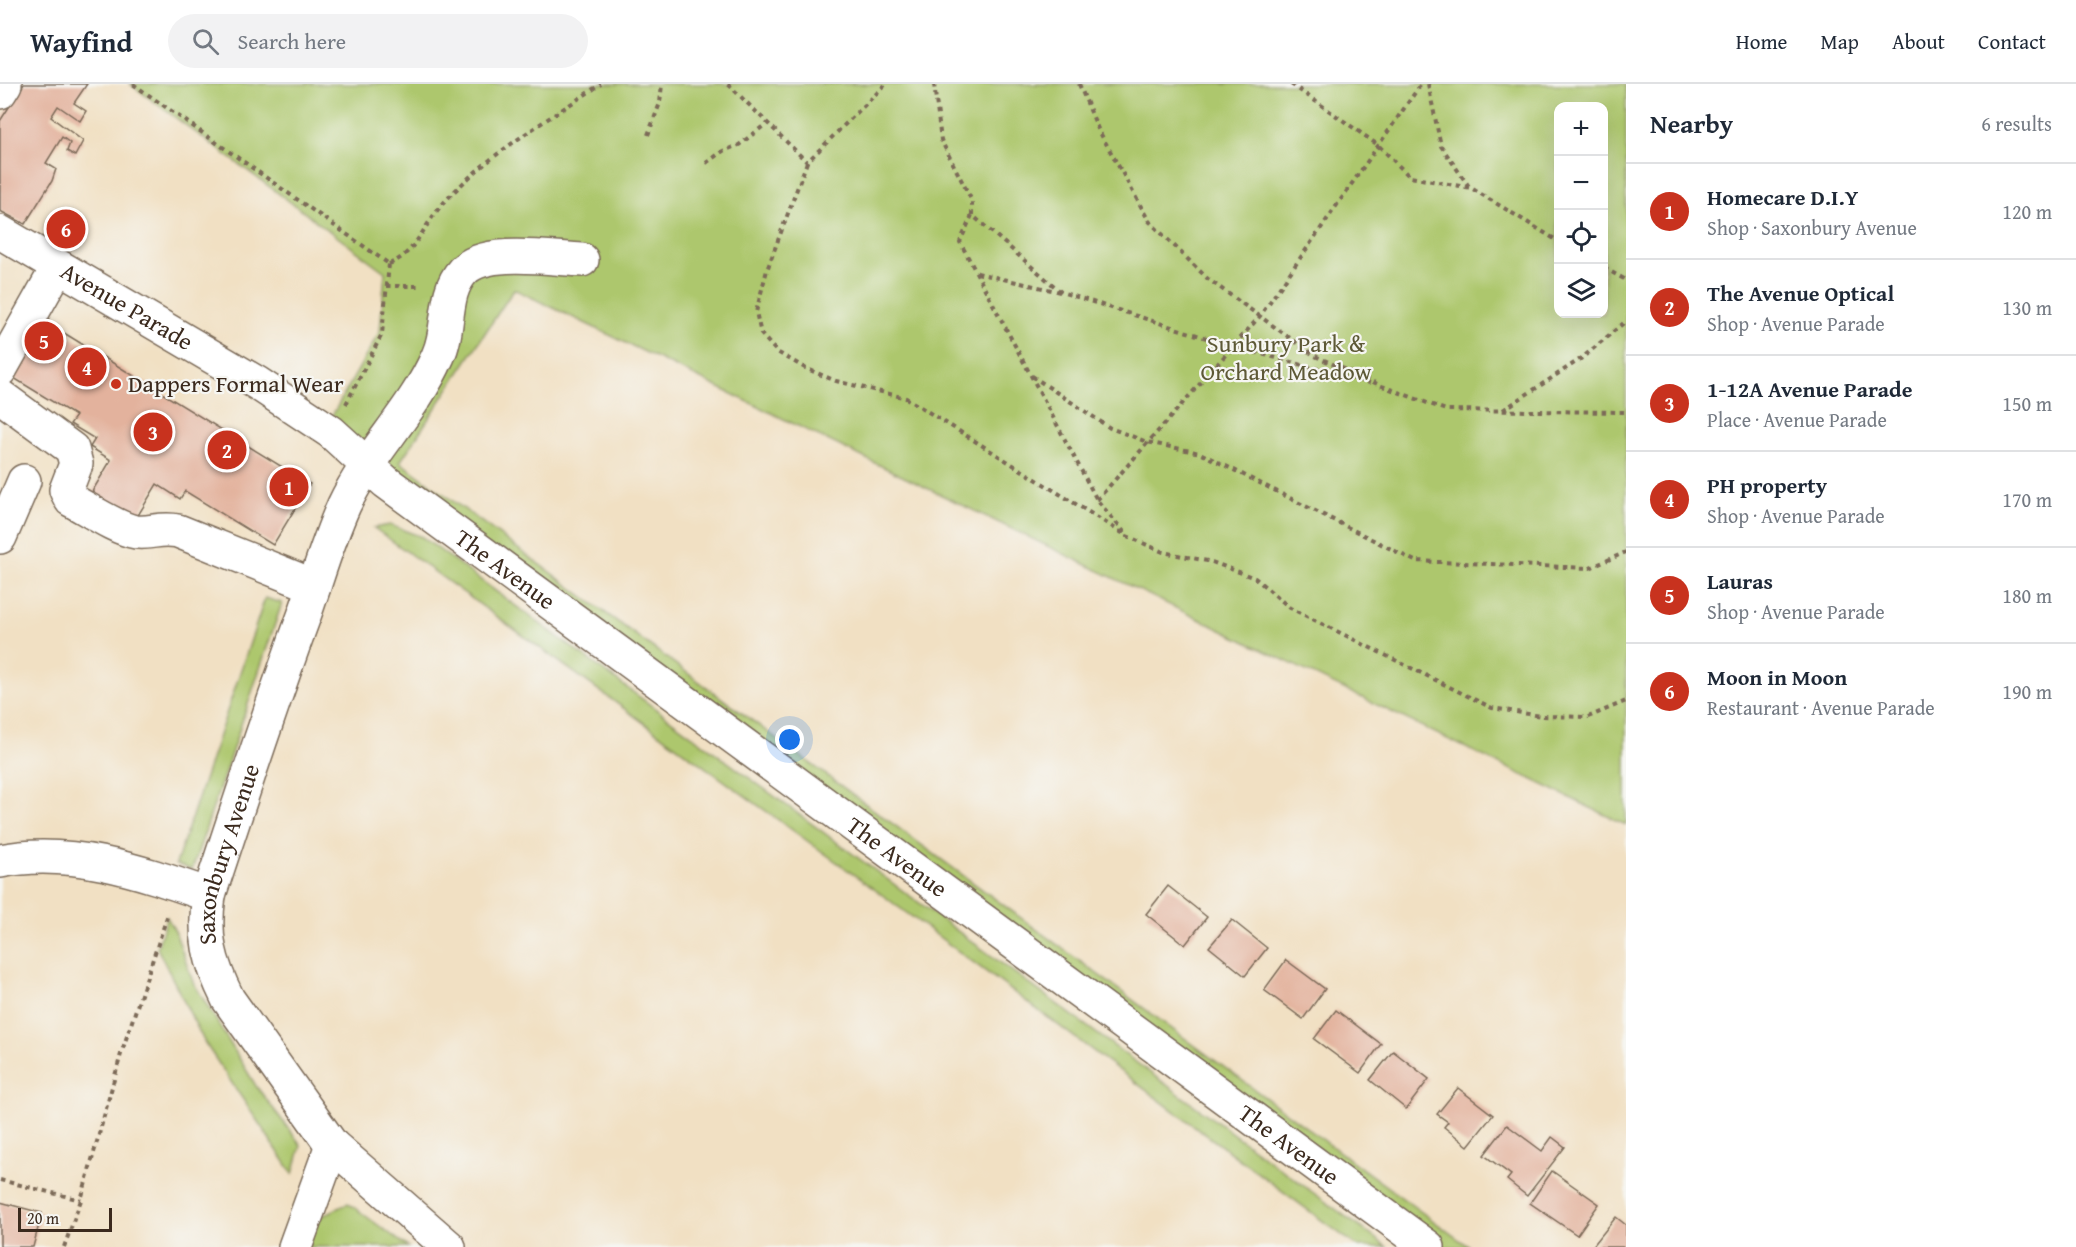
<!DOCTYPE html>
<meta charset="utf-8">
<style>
:root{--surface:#fff;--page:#f2f2f3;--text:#1f2937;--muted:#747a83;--line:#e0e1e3;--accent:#c8321e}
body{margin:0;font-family:"Gentium Book Plus",serif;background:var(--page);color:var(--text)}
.controls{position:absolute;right:18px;top:18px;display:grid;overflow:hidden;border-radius:12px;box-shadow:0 6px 24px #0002}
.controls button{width:54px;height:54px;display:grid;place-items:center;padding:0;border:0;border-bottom:2px solid var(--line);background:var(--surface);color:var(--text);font:30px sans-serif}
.scale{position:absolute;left:18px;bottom:15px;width:94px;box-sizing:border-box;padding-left:6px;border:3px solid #3b2a1e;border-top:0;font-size:16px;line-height:21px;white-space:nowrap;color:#3b2a1e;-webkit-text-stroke:4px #f6f6f2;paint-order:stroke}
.you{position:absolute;left:790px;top:656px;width:21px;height:21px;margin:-15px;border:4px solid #fff;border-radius:50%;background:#1a73e8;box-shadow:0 0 0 9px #1a73e833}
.badge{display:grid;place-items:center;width:39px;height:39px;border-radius:50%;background:var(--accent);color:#fff;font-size:20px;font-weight:700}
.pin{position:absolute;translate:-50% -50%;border:3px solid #fff;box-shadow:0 2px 6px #0006}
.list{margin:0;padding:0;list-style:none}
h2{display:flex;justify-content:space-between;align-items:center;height:78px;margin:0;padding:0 24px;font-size:26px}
h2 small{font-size:20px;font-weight:400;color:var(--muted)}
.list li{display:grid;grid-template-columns:39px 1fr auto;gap:18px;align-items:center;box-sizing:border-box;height:96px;padding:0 24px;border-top:2px solid var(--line)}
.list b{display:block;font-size:22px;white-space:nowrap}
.list p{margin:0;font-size:20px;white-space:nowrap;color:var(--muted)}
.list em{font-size:20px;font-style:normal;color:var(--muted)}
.icon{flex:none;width:33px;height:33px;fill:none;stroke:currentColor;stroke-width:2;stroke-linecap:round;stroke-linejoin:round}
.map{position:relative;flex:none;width:1626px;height:1163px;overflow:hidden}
header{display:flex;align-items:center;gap:36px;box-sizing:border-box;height:84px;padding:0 30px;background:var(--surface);border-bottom:2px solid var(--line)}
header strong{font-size:28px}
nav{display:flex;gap:33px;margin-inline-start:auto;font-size:21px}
.search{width:420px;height:54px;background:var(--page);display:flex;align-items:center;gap:15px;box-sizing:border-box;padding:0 21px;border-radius:33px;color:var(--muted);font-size:22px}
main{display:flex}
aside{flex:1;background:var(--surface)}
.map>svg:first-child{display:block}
.green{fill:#adc76d;stroke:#747846;stroke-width:1.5;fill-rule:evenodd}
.building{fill:#e3b29d}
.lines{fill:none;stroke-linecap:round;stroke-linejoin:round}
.minor-casing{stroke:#7b6a58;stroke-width:36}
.path{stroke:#7b6a58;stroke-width:4;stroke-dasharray:4.5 4.5;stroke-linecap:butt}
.minor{stroke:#fff;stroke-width:33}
.poi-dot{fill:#c8321e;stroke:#f6f6f2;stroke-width:2}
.labels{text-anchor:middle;stroke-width:4.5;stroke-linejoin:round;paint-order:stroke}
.street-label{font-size:24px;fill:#3b2a1e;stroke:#f6f6f2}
.park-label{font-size:24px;fill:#5d5936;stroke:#f6f6f2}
.poi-label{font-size:24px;fill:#3b2a1e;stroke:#f6f6f2;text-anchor:start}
</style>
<header>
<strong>Wayfind</strong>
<div class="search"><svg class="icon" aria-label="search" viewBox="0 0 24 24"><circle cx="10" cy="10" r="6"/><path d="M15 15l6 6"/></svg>Search here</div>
<nav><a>Home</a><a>Map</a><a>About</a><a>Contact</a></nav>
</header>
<main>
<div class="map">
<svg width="1626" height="1163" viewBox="0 0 1626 1163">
<rect width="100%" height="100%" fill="#f6f6f2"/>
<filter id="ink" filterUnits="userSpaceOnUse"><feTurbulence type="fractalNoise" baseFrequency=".0167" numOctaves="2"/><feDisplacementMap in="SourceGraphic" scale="12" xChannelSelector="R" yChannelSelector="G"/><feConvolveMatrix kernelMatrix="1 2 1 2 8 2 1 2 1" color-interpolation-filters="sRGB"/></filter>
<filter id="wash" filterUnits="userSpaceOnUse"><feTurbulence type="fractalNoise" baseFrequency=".008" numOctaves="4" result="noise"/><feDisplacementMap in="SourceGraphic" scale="24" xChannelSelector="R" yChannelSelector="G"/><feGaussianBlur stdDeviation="1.35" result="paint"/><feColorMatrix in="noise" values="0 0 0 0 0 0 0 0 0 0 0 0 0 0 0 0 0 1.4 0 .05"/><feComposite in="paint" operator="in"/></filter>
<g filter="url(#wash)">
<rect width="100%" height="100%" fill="#f1e0c3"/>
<path class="green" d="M130 0H1626V741L514 205 400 378 1469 1163H1442L325 344 380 247 385 188ZM1558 22H1604V230H1558Z
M390 441 422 453 1387 1163H1358L885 813 374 444Z
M265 514 282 519 192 786 176 780Z
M167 833 175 847 193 898 256 1002 301 1061 293 1090 205 959 157 864Z
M348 1119 408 1163H297L302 1142Z"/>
<g id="blocks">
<path class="building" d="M24 0H87L74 19 86 27 80 37 58 22 51 33 83 57 75 72 67 67 70 59 62 53 46 79 56 85 52 97 25 140 0 127V37Z
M38 233 310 400 273 461 185 407 180 415 157 400 134 438 90 411 111 376 90 363 95 355 70 340 76 332 4 288Z
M1168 802 1207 833 1185 861 1146 830Z
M1232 836 1267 864 1245 892 1209 863Z
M1286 876 1325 905 1303 935 1264 906Z
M1336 926 1381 960 1360 989 1314 955Z
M1393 967 1429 995 1406 1025 1370 996Z
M1458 1004 1493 1031 1468 1062 1444 1043 1448 1038 1437 1030Z
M1507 1041 1542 1067 1552 1053 1565 1063 1527 1112 1507 1096 1511 1091 1484 1071Z
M1552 1087 1599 1120 1577 1151 1530 1119Z
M0 1118 42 1129 33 1163H0Z
M1616 1133 1626 1141V1163H1592Z"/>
</g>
</g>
<g filter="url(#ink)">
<use href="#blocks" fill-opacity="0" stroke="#7b6a58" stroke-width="1.5"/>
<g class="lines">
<g class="minor-casing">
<g id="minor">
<path d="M0 8 5 0"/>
<path id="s1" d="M0 148 257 299 331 348 386 398 1428 1163"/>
<path d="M0 286 58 183"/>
<path d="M0 312 72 365 76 380 66 406 71 416C88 425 117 445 136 448 151 450 160 443 178 447L314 502"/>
<path d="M0 453 24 397"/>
<path d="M0 777C72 763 142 788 209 811"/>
<path d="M295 1163 332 1061"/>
<path id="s2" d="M449 1163 332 1061 228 915C209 877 203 852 209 811 240 717 270 624 304 532 317 495 328 456 344 421 369 368 414 327 438 272 451 245 442 210 463 187 485 163 553 175 582 176"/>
</g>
</g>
<path class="path" d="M133 0 389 180
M728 0 807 78 886 0
M934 0 941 56 972 117V131L1061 208 1235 263 1370 299
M1079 0 1098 45 1149 137 1208 195 1315 272 1382 302 1446 326 1626 328
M1291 0 1378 61 1410 93 1471 104 1558 157
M1428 0 1441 62 1470 104
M648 51 660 19 662 0
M807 78 767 186 756 228 761 250 777 268 805 284 836 297 906 314 1127 452 1163 468 1212 478 1255 494 1290 524 1492 624 1541 632 1588 633 1626 617
M706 79 723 67 739 61 766 40
M972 131 960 158 1097 416 1125 449
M389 180C415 170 423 143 440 123 484 72 546 37 601 0
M1604 184 1626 196
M977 189 1060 208
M386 202H420
M1032 292 1110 344 1147 358 1200 369 1415 477 1590 484 1626 468
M346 320 382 250 389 180
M1503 326 1582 274 1626 237
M1097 416 1260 232 1421 0
M0 1096 81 1116
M64 1163 81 1116 121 970 168 830"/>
<use href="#minor" class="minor"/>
</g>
</g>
<circle class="poi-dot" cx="116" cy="300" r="6"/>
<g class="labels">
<g class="street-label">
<text dy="8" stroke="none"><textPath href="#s1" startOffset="147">Avenue Parade</textPath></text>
<text dy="8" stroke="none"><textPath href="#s1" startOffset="609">The Avenue</textPath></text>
<text dy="8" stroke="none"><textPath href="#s2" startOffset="486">Saxonbury Avenue</textPath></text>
<text dy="8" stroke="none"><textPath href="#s1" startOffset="1095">The Avenue</textPath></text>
<text dy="8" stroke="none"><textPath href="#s1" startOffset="1581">The Avenue</textPath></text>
</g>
<g class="park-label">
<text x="1286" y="268">Sunbury Park &amp;<tspan x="1286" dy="28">Orchard Meadow</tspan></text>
</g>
<g class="poi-label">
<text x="128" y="308">Dappers Formal Wear</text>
</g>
</g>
</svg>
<div class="controls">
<button>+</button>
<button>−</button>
<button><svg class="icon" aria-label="locate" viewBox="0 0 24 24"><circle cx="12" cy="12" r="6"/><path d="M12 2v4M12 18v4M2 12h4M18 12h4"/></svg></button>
<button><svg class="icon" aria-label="layers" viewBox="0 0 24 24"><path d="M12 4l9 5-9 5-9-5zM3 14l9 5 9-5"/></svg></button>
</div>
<div class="scale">20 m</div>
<div class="you"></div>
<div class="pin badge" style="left:289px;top:403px">1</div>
<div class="pin badge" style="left:227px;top:366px">2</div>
<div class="pin badge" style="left:153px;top:348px">3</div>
<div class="pin badge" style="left:87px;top:283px">4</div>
<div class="pin badge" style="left:44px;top:257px">5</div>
<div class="pin badge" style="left:66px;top:145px">6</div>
</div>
<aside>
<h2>Nearby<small>6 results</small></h2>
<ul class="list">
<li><span class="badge">1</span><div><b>Homecare D.I.Y</b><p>Shop · Saxonbury Avenue</p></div><em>120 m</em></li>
<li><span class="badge">2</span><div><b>The Avenue Optical</b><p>Shop · Avenue Parade</p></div><em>130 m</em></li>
<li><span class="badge">3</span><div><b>1-12A Avenue Parade</b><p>Place · Avenue Parade</p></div><em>150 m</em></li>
<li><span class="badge">4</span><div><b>PH property</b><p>Shop · Avenue Parade</p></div><em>170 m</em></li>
<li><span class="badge">5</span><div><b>Lauras</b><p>Shop · Avenue Parade</p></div><em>180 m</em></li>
<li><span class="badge">6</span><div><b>Moon in Moon</b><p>Restaurant · Avenue Parade</p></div><em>190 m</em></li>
</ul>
</aside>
</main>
